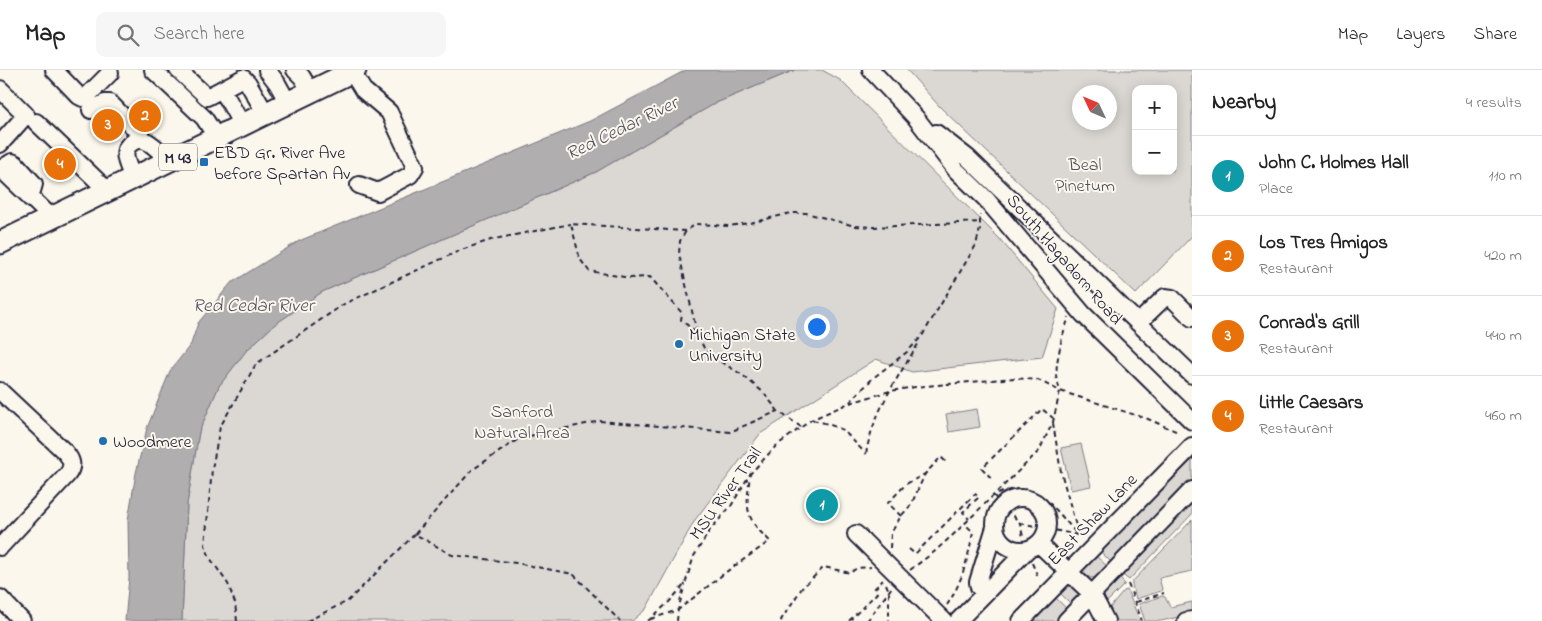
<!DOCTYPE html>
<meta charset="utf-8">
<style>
:root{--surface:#fff;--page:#f6f6f6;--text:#222;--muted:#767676;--line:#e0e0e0;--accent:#111827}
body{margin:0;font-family:"Indie Flower",sans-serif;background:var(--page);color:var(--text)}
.controls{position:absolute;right:15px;top:15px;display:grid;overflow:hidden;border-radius:10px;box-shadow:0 2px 12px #0003}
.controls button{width:45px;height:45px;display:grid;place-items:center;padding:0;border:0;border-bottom:1px solid var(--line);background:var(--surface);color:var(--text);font:25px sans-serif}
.compass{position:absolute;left:1072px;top:15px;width:45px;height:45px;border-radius:50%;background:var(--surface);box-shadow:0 2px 12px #0003;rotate:314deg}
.you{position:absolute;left:816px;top:256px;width:18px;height:18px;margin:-12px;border:4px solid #fff;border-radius:50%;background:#1a73e8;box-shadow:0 0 0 8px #1a73e833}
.badge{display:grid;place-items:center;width:32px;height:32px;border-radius:50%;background:var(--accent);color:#fff;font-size:16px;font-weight:700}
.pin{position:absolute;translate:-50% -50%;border:2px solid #fff;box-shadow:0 1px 5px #0006}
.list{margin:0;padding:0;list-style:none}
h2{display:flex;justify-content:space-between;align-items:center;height:65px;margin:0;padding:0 20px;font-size:21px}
h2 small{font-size:16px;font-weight:400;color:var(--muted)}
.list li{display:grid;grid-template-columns:32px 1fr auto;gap:15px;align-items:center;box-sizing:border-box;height:80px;padding:0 20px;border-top:1px solid var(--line)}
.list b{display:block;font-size:19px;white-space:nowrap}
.list p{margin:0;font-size:16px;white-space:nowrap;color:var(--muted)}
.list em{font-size:16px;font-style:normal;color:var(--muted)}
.icon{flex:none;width:28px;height:28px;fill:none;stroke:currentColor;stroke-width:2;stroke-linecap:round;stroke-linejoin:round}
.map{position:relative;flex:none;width:1192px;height:551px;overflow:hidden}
header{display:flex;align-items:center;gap:30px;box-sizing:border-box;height:70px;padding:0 25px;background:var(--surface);border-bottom:1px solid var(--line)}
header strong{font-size:24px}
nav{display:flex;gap:28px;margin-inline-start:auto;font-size:18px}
.search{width:350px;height:45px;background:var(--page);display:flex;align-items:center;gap:12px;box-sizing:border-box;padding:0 18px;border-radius:10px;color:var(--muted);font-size:19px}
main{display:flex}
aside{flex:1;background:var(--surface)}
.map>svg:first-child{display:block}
.green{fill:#dbd8d3;stroke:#7e7d87;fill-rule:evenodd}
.water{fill:#b1aeb0;stroke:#787681}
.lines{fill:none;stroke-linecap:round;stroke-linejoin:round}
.minor-casing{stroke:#22223b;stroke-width:20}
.major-casing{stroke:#22223b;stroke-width:25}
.path{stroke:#22223b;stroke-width:2;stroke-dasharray:5 4;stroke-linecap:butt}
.minor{stroke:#fbf7ec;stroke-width:16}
.major{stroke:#fbf7ec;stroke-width:21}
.poi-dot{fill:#1f6fb2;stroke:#fbf7ec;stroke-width:2}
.labels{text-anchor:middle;stroke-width:4;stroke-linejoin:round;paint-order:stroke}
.shield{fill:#fbf7ec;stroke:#636270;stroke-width:1}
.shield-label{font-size:16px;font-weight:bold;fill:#22223b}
.poi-label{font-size:18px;fill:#22223b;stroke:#fbf7ec;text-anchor:start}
.park-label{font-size:18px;fill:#505061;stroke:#fbf7ec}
.street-label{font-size:18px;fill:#22223b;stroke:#fbf7ec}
.water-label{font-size:19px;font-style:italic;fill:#545364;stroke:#fbf7ec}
</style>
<header>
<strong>Map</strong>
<div class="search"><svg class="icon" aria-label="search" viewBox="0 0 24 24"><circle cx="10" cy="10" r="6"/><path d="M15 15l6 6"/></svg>Search here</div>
<nav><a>Map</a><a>Layers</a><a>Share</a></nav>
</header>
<main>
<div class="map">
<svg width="1192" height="551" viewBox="0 0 1192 551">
<rect width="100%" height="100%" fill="#fbf7ec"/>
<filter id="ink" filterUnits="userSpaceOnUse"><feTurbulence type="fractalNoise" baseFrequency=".02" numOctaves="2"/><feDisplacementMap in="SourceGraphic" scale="10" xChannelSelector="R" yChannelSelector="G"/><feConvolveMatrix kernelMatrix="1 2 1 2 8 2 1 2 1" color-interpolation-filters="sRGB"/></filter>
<g filter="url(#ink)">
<path class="green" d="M795 0H822L840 10 999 168 1058 239 1042 287 912 302 876 289 760 364 695 450 646 539 632 551H182L187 434 199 362 219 316 246 281 274 255 322 222 596 102 716 33Z
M907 0H1192V166L1136 224 940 37ZM1136 19H1173V101H1136ZM1080 22H1110V52H1080Z
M977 339 980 357 949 362 946 344Z
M1081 374 1091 416 1071 420 1061 378Z
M1192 383V410L1112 493 1099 480Z
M1192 430V444L1129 510 1120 503Z
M1192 450V501L1159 508 1162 519 1161 521 1136 529 1132 515V512Z
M1095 485 1108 497 1099 507 1091 508 1085 505 1083 498Z
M1117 506 1125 514 1105 534 1104 523Z
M1066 516H1072L1078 522 1077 529 1072 535 1059 522Z
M1127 520 1140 551H1113L1108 540 1124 521Z
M1054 526 1067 539 1056 551H1030Z
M1162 526 1165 527 1170 537 1192 532V544L1161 551H1145L1139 534Z"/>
<path class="water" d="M686 0H795L716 33 596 102 322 222 274 255 246 281 219 316 199 362 187 434 182 551H125L129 508 128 450 136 403 147 358 170 301 191 274 198 253 231 213 299 171 590 51Z"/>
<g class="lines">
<g class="minor-casing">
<path id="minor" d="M54 0 79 26 83 28 86 27 110 3
M153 0 204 48 217 68
M178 0 207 27 243 8 248 13 266 44
M267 0 277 13 288 33
M295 0 302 7 311 22
M871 0 916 48 956 100 986 129 1083 244 1192 351
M352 2 363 20 389 42 415 97 410 105 378 122 359 115
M0 19 26 45 0 74
M222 19 242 55
M91 40 105 33H110L140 64 142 70
M36 52 108 121
M936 63 968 88 1192 305
M0 98 52 148
M1 99 12 92 16 94 34 114 30 128
M133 108C129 97 118 80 133 72 137 69 143 70 148 72 156 77 163 85 170 90
M1138 253 1165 227 1172 228 1192 248
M0 321 65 382C72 390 74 396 67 405L0 477
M995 454a26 26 0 1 1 52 0a26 26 0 1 1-52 0Z
M856 464 944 551
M1039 474 1092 524 1106 551
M985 523 979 517 978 512 995 457
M0 528 22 551
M958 551 1027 480
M1021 551 1192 376
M1066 551 1192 420
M1186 551 1192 550"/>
</g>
<g class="major-casing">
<path id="major" d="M0 173 355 0"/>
</g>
<path class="path" d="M686 161 571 154 580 189 589 201 630 208 650 207 682 243 681 250 696 262
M850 333 890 321 915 317 1014 308 1038 310 1060 321 1148 349 1178 362
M813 350 828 354 843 360 866 384
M1053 353 1061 402 1078 463
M801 357 778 341 763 322 741 304 711 286 704 278 697 263 679 184 680 171 686 161 696 154 729 156 750 153 791 143H806L855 156 874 157 980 152
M866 384C873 342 898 307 920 271
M991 408 982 398 1042 339 1053 348
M998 424C1036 406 1056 441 1078 465
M994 426 1020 453 1023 467
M901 446 888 433 906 414 925 404
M1020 453 1078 465
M415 464 472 400 520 368 600 351 730 362 778 341
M890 478 891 463 901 446 911 435 925 404 941 387 946 392
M909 479 915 484 975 424 979 427 963 442 969 449
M1032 493 1038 507
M910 500 934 482 955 463 1039 381 1053 352 1060 321 1056 306 1057 293 1062 267 1069 247
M886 514 889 521V551
M1128 514 1142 551
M1136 532 1164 523
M947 535C962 513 968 488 973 462L965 454
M651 549 678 540 726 502 770 471C744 448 746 438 750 405
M237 551 235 533 228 514 210 488 205 475 212 399 220 357 256 294 344 234 461 180 494 169 571 154
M307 551 348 531 415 464 452 485 516 493 573 504 620 551
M648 551 669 532 685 514 694 486 710 460 731 436 750 404 776 376 811 350 849 333 873 308 907 282 922 266 976 175 980 159V145
M677 551 678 540 685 514
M782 551 781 550 802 518 824 497 850 503 857 498 871 497
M849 551 877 523 874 519 883 510
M867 551 892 517"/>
<use href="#minor" class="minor"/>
<use href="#major" class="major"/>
</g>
</g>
<g class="poi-dot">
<rect x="199" y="87" width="10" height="10" rx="2.5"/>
<circle cx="679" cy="274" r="5"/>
<circle cx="103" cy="371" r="5"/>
</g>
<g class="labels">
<rect class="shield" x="159" y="73.5" width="38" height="27" rx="4"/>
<g class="shield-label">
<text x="178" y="93">M 43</text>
</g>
<g class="poi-label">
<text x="214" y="88">EBD Gr. River Ave<tspan x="214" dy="21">before Spartan Av</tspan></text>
<text x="689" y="270">Michigan State<tspan x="689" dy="21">University</tspan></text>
<text x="113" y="377">Woodmere</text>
</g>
<g class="park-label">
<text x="1085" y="100">Beal<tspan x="1085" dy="21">Pinetum</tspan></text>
<text x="522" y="347">Sanford<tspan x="522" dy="21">Natural Area</tspan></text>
</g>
<g class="street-label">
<text transform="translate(1065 189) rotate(49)" y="6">South Hagadorn Road</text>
<text transform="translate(725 423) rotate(-54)" y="6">MSU River Trail</text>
<text transform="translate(1092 449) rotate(-46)" y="6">East Shaw Lane</text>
</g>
<g class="water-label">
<text transform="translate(621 57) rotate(-26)" y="7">Red Cedar River</text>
<text x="253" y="241">Red Cedar River</text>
</g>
</g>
</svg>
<div class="controls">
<button>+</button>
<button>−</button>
</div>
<svg class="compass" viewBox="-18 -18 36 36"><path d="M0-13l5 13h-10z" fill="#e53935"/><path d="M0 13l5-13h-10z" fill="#767676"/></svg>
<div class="you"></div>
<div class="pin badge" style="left:822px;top:435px;background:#0f9aa8">1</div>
<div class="pin badge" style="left:145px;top:46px;background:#e8710a">2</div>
<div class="pin badge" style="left:108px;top:55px;background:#e8710a">3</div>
<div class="pin badge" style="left:60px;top:94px;background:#e8710a">4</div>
</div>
<aside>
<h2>Nearby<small>4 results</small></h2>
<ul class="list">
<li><span class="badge" style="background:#0f9aa8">1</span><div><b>John C. Holmes Hall</b><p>Place</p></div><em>110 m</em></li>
<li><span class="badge" style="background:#e8710a">2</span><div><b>Los Tres Amigos</b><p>Restaurant</p></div><em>420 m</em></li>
<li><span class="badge" style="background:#e8710a">3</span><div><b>Conrad's Grill</b><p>Restaurant</p></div><em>440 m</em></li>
<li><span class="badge" style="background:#e8710a">4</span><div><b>Little Caesars</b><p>Restaurant</p></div><em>460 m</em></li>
</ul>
</aside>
</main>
